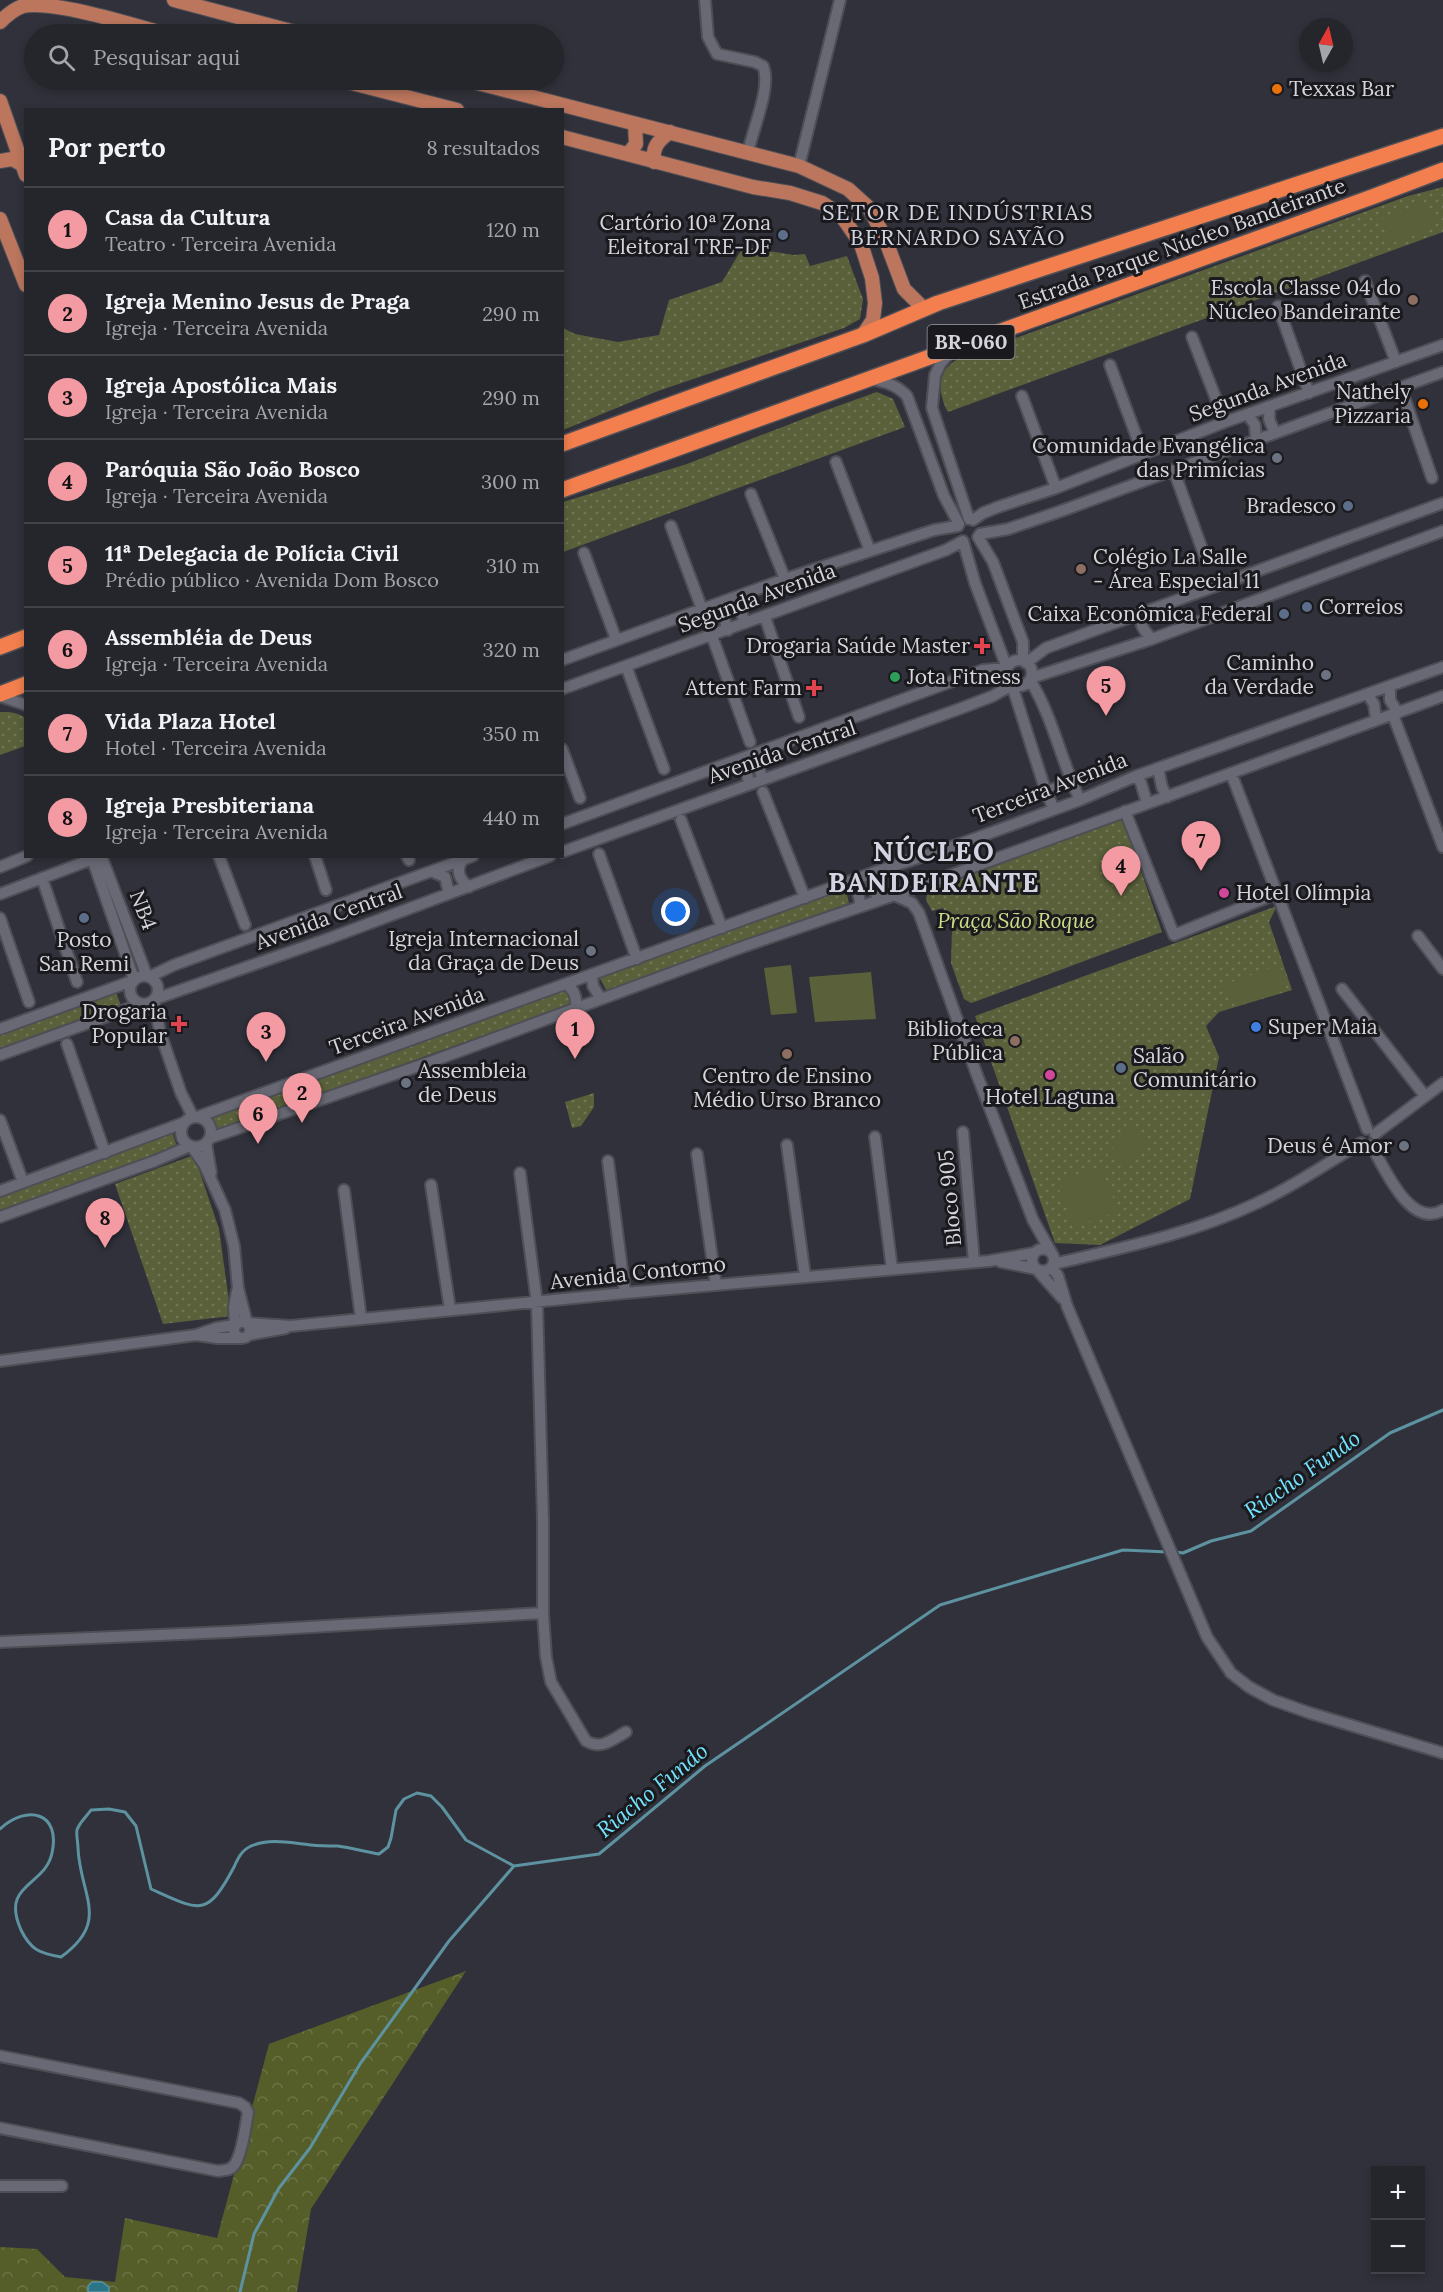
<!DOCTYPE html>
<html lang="pt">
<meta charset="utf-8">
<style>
:root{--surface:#25252c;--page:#2d2d34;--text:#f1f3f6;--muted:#a3a5a9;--line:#424248;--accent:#f49aa3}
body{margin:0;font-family:Lora,serif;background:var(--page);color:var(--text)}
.controls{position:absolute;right:18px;bottom:18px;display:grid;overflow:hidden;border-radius:0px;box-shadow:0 3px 9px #0003}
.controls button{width:54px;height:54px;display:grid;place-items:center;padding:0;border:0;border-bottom:2px solid var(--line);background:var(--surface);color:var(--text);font:30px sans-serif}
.compass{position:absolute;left:1299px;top:18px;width:54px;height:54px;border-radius:50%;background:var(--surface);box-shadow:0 3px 9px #0003;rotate:8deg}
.you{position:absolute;left:676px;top:912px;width:21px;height:21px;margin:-15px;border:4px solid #fff;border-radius:50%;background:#1a73e8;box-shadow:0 0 0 9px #1a73e833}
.badge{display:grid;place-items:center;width:39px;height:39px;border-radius:50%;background:var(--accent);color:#111;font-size:20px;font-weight:700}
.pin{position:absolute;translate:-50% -50px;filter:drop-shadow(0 2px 3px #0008)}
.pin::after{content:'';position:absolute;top:32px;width:21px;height:18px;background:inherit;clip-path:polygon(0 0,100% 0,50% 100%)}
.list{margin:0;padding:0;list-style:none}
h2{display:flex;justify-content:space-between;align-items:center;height:78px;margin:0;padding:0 24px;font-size:26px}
h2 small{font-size:20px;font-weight:400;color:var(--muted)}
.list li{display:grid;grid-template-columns:39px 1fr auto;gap:18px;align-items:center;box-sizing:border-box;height:84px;padding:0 24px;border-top:2px solid var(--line)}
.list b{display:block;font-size:22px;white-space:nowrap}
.list p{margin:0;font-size:20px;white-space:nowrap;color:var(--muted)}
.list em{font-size:20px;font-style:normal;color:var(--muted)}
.icon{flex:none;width:33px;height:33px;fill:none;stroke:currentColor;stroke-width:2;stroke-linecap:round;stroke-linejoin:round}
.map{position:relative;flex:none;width:1443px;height:2292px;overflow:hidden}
.search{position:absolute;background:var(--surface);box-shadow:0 3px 9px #0003;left:24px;top:24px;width:540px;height:66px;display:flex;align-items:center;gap:15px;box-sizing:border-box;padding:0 21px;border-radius:33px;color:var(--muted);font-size:22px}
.panel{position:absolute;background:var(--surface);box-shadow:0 3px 9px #0003;left:24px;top:108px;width:540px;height:750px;border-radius:0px}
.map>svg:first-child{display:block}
.green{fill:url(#green-dots)}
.forest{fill:url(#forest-crowns)}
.pitch{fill:#5a613a}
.water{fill:#2a7688;stroke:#5d92a1;stroke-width:1.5}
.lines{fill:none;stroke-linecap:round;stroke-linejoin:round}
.stream{stroke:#5d92a1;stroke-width:3}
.minor-casing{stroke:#4e4e56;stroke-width:14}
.major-casing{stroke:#4e4e56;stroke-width:16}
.highway-casing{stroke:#4e4e56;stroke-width:18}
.minor{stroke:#686974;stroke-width:10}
.major{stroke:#bb765d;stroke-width:14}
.highway{stroke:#f27f4d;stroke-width:15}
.food-dot{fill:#e8710a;stroke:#1a1a1e;stroke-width:2}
.service-dot{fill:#5c6f8a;stroke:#1a1a1e;stroke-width:2}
.education-dot{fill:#8d6e63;stroke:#1a1a1e;stroke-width:2}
.worship-dot{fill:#6b7280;stroke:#1a1a1e;stroke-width:2}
.health-dot{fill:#e0444e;stroke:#1a1a1e;stroke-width:2}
.leisure-dot{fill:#2e9e5b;stroke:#1a1a1e;stroke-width:2}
.hotel-dot{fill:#d1479c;stroke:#1a1a1e;stroke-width:2}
.shop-dot{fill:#3f7fe0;stroke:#1a1a1e;stroke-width:2}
.labels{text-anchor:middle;stroke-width:6;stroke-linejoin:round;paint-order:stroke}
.shield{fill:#1a1a1e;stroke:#9d9da3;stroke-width:1.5}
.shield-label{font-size:20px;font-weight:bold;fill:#d5d5dc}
.poi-label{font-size:21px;fill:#d5d5dc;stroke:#1a1a1e;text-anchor:end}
.street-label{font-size:21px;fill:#d5d5dc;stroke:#1a1a1e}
.park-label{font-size:21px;font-style:italic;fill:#ccdc89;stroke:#1a1a1e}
.neighbourhood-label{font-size:22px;letter-spacing:1.5px;fill:#d3d4e1;stroke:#1a1a1e}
.water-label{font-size:22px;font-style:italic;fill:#74e3fe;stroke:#1a1a1e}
.district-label{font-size:27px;font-weight:bold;letter-spacing:1.5px;fill:#d3d4e1;stroke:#1a1a1e}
</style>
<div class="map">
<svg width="1443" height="2292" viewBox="0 0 1443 2292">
<defs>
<pattern id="green-dots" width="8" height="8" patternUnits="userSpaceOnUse" patternTransform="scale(1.5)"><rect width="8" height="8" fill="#5a613a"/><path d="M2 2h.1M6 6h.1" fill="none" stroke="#717756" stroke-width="1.8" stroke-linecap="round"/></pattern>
<pattern id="forest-crowns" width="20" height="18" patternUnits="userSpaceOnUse" patternTransform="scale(1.5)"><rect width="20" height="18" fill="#555e28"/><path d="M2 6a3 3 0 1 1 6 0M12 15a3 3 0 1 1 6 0" fill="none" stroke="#6d7447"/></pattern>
</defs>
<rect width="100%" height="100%" fill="#31313b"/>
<path class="green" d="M1443 187V232L948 412C937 392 937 370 958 359L1408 196Z
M743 247 794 255 805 254 810 266 847 256 863 299 860 319 844 328 658 391 563 430V328L575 334 618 342 659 335 669 300 722 282Z
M877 392 893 399 905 427 563 552V502L687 464 821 412Z
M0 712C9 712 19 712 26 719L25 746 0 755Z
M1123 819 1162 932 977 1001 971 1003 964 999 951 963 952 929 943 908 932 911 926 900 928 887Z
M845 887 849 903 608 993 599 977Z
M1277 906 1269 922 1292 990 1219 1012 1206 1026 1219 1057 1190 1199 1100 1245 1055 1243 975 1016Z
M565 987 571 1004 214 1132 208 1116Z
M115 989 121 1006 0 1049V1031Z
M594 1093V1107L581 1126 572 1128 565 1102Z
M171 1128 177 1147 0 1210V1188Z
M194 1155 219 1229 231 1316 163 1324 115 1184Z"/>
<path class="forest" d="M466 1971 311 2209 297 2292H0V2247L37 2249 65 2277 115 2282 125 2218 217 2238 269 2044Z"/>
<path class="pitch" d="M1427 203 1436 227 1390 244 1381 219Z
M791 965 797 1013 771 1015 764 968Z
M1279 965 1287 982 1285 988 1249 1002 1246 999 1230 1004 1223 985Z
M871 972 876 1019 815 1022 809 977Z
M1133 1125 1151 1140 1126 1170 1107 1155Z
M1101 1167 1119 1213 1100 1217 1074 1228 1057 1184 1083 1171Z"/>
<path class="water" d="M92 2282H102L109 2287V2292H88V2286Z"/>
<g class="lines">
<path class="stream" d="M1175 1552 1183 1553 1211 1541 1251 1531 1390 1433 1443 1410
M0 1829C27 1804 61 1812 52 1853 45 1887 0 1883 21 1930 31 1950 39 1953 61 1957 111 1921 80 1896 78 1848 78 1843 76 1834 77 1830 79 1823 87 1816 91 1810L109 1809 125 1812 136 1826 151 1889C200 1911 207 1918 234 1867 238 1858 242 1850 251 1846 271 1838 290 1843 311 1845 320 1846 329 1846 338 1846 352 1848 366 1852 379 1854L388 1847 391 1838 396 1810 404 1799 417 1793 431 1796 442 1807 466 1840 514 1866 599 1854 705 1766 940 1605 1123 1550 1168 1552
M240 2292 254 2234 279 2188 310 2148 360 2064 449 1941 514 1866"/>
<g class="minor-casing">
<path id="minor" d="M705 0 708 37 717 54 755 62 763 66C772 87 752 130 748 153
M799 166 840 0
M1365 281 1396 362
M1278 306 1309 393
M1192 337 1225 422
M953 349 941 363 935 375 932 408 969 519
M1110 365 1143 454
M870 379C885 382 896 384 907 396L944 496 959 524
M1401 388 1432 478
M1022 396 1056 488
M1270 407 1269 419 1275 433
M1248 415 1255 425 1256 441
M836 462 870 551
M1174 471 1206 560
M751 494 785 579
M973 520 983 513 998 507 1056 488 1225 422 1443 345
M671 526 702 609
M980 534 1008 529 1064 510 1443 372
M978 537 993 562 1023 642V661
M584 553 616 639
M736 597 745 623
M719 603 728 630
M1144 612C1137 622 1144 631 1152 639
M765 617 799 717
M712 636 750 742
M562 660 785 579 934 530 958 526
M1006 673a13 13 0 1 1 26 0a13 13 0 1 1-26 0Z
M1026 663 1046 648 1443 503
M626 666 664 769
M1031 678 1152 639 1443 531
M1030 680C1053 717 1061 761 1080 800
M1390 686V700L1398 713
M562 689 946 550 963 541 975 583 1007 668 983 670 562 824
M1368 695 1374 704 1376 720
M0 696 26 705
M1393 715 1443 847
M562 749 580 798
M754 756 763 779
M739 761 747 773 749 784
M1158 768 1162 787 1167 797
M1231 773 1367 1129
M1136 776 1141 783 1147 803
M763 792 805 898
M1046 792 1071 782
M1125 811 1174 935 1278 893
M681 820 722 928
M562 852 959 709 993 696 1012 685 1046 792 1054 809
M599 854 637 959
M219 856 245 925
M315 856 326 890
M407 856 409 860
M102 858 147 976
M93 861 134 979
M462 861C455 871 460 880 469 887
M0 867 27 856
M433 872 445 877 449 893
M875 872C869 882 872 891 881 899
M42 878 77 982
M845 883C857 886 860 895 860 906
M0 894 90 860 98 859
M894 895 912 903 919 913 977 1075 1033 1220 1051 1252
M0 918 29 1002
M1418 936 1443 969
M592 975 593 986 601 999
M130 990a14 14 0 1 1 28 0a14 14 0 1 1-28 0Z
M149 977 174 965 473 856
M566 984C575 990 577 998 576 1008
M1342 989 1425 1096
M155 999 330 938 550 856
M154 1001 160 1032 181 1093 193 1117
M0 1029 132 981
M67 1044 105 1153
M0 1055 141 1004
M181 1132a15 15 0 1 1 30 0a15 15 0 1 1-30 0Z
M197 1117 875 872 960 844 1080 800 1136 776 1443 667
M0 1120 23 1182
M963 1132 974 1262
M1375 1134 1443 1083
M875 1137 892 1269
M210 1138 433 1061 745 946 921 886 1443 696
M206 1143 211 1173
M787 1145 805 1276
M1371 1145C1384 1167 1410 1230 1443 1210
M192 1147 204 1164 225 1210 234 1246 238 1288 247 1323
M697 1154 716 1285
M608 1161 625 1293
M520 1173 537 1303 543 1520V1613L546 1657 551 1682 586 1741C602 1750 611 1740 626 1732
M431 1185 450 1309
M344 1190 361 1318
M0 1191 183 1123
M0 1217 155 1161 190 1146
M1032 1260a11 11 0 1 1 22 0a11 11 0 1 1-22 0Z
M1001 1262 1036 1269
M1054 1264C1122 1248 1194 1233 1257 1203 1293 1187 1327 1163 1361 1143
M1052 1267 1058 1276 1067 1306 1207 1637 1231 1673 1249 1687 1273 1700 1310 1713 1443 1753
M1038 1271 1062 1298
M234 1330a8 8 0 1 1 16 0a8 8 0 1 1-16 0Z
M247 1323 291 1326 625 1293 989 1261 1034 1253
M235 1324 234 1307 237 1291
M196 1335 218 1338H239
M248 1335 286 1328
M0 1361 196 1335 216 1328 235 1325
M0 1642 227 1632 543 1613
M0 2056 239 2103 245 2107 248 2112C246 2125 242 2154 235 2164 231 2171 224 2170 218 2171L0 2128
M0 2186H62"/>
</g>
<g class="major-casing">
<path id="major" d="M174 0 302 34
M0 22C7 15 14 9 23 6 54 0 133 25 165 34
M340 80 457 110
M466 80 799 166 848 189 869 208 884 236 904 289 924 309
M0 101 26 175
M562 137 753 187 790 193 822 203 841 215 861 244 872 278 875 303 873 320 863 335
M628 154 636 144 635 124
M0 161 12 159 21 164
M654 162C652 147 658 141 670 132
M0 219 26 285"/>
</g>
<g class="highway-casing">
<path id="highway" d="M562 444 863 335 938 303 1443 136
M562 490 1372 197 1443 170
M0 647 26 637
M0 694 26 684"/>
</g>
<use href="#minor" class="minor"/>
<use href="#major" class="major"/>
<use href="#highway" class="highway"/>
</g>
<g class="food-dot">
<circle cx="1277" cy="89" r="6"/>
<circle cx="1423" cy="404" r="6"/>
</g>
<g class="service-dot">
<circle cx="783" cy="235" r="6"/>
<circle cx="1348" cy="506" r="6"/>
<circle cx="1307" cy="607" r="6"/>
<circle cx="1284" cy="614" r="6"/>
<circle cx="84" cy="918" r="6"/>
<circle cx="1121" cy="1068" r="6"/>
</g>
<g class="education-dot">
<circle cx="1413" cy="300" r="6"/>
<circle cx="1081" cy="569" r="6"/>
<circle cx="1015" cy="1041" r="6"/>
<circle cx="787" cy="1054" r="6"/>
</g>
<g class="worship-dot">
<circle cx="1277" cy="458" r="6"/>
<circle cx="1326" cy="675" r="6"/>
<circle cx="591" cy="951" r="6"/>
<circle cx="406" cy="1083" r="6"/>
<circle cx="1404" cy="1146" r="6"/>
</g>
<g class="health-dot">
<path d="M979 637h6v6h6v6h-6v6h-6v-6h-6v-6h6z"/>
<path d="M811 679h6v6h6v6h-6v6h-6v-6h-6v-6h6z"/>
<path d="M176 1015h6v6h6v6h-6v6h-6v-6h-6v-6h6z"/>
</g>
<circle class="leisure-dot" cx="895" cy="677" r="6"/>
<g class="hotel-dot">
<circle cx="1224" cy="893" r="6"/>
<circle cx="1050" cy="1075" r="6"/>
</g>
<circle class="shop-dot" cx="1256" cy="1027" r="6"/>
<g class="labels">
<rect class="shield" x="927.5" y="325" width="87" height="34" rx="4.5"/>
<g class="shield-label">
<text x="971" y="349">BR-060</text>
</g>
<g class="poi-label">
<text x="1289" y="96" text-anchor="start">Texxas Bar</text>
<text x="771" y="230">Cartório 10ª Zona<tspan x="771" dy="24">Eleitoral TRE-DF</tspan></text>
<text x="1401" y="295">Escola Classe 04 do<tspan x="1401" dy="24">Núcleo Bandeirante</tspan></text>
<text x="1411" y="399">Nathely<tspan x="1411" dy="24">Pizzaria</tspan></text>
<text x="1265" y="453">Comunidade Evangélica<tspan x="1265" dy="24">das Primícias</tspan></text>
<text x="1336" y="513">Bradesco</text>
<text x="1093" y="564" text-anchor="start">Colégio La Salle<tspan x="1093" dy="24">- Área Especial 11</tspan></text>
<text x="1319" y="614" text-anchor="start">Correios</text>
<text x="1272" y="621">Caixa Econômica Federal</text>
<text x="970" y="653">Drogaria Saúde Master</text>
<text x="1314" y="670">Caminho<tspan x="1314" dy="24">da Verdade</tspan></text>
<text x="907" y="684" text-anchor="start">Jota Fitness</text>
<text x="802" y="695">Attent Farm</text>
<text x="1236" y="900" text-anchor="start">Hotel Olímpia</text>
<text x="579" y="946">Igreja Internacional<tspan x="579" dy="24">da Graça de Deus</tspan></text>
<text x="84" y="947" text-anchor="middle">Posto<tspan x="84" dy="24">San Remi</tspan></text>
<text x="167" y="1019">Drogaria<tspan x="167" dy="24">Popular</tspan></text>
<text x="1268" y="1034" text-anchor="start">Super Maia</text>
<text x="1003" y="1036">Biblioteca<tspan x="1003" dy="24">Pública</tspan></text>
<text x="1133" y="1063" text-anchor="start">Salão<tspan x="1133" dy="24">Comunitário</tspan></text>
<text x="418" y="1078" text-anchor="start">Assembleia<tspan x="418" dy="24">de Deus</tspan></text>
<text x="787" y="1083" text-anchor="middle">Centro de Ensino<tspan x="787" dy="24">Médio Urso Branco</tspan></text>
<text x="1050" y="1104" text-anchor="middle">Hotel Laguna</text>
<text x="1392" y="1153">Deus é Amor</text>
</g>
<g class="street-label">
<text transform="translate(1182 244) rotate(-20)" y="7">Estrada Parque Núcleo Bandeirante</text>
<text transform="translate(1268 387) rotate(-20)" y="7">Segunda Avenida</text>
<text transform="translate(757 598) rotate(-20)" y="7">Segunda Avenida</text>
<text transform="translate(782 752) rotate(-19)" y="7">Avenida Central</text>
<text transform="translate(1050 788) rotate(-21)" y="7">Terceira Avenida</text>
<text transform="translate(143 910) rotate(69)" y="7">NB4</text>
<text transform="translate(329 917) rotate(-20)" y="7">Avenida Central</text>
<text transform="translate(407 1021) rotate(-20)" y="7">Terceira Avenida</text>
<text transform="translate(950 1198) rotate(-95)" y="7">Bloco 905</text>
<text transform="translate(638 1273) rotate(-6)" y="7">Avenida Contorno</text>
</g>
<g class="park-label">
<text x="1016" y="928">Praça São Roque</text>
</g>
<g class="neighbourhood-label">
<text x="958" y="220">SETOR DE INDÚSTRIAS<tspan x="958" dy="25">BERNARDO SAYÃO</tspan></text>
</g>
<g class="water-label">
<text transform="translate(1302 1474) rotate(-35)" y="8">Riacho Fundo</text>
<text transform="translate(652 1790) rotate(-39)" y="8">Riacho Fundo</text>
</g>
<g class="district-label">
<text x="934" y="861">NÚCLEO<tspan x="934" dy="31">BANDEIRANTE</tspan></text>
</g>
</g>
</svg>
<div class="controls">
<button>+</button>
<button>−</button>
</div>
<svg class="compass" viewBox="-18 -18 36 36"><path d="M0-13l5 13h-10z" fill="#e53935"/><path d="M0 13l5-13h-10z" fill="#a3a5a9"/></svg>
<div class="you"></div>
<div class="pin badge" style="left:575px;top:1059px">1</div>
<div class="pin badge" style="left:302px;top:1123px">2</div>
<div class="pin badge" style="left:266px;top:1062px">3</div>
<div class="pin badge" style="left:1121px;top:896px">4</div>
<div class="pin badge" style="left:1106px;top:716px">5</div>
<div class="pin badge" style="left:258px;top:1144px">6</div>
<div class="pin badge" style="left:1201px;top:871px">7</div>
<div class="pin badge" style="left:105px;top:1248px">8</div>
<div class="search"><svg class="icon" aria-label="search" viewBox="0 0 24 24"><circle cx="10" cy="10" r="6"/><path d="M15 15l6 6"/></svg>Pesquisar aqui</div>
<section class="panel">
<h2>Por perto<small>8 resultados</small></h2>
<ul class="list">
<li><span class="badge">1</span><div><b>Casa da Cultura</b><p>Teatro · Terceira Avenida</p></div><em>120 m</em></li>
<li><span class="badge">2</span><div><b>Igreja Menino Jesus de Praga</b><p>Igreja · Terceira Avenida</p></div><em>290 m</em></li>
<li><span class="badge">3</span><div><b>Igreja Apostólica Mais</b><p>Igreja · Terceira Avenida</p></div><em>290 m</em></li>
<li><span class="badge">4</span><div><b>Paróquia São João Bosco</b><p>Igreja · Terceira Avenida</p></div><em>300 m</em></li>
<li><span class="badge">5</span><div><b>11ª Delegacia de Polícia Civil</b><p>Prédio público · Avenida Dom Bosco</p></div><em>310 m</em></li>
<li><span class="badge">6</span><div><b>Assembléia de Deus</b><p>Igreja · Terceira Avenida</p></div><em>320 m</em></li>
<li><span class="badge">7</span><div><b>Vida Plaza Hotel</b><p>Hotel · Terceira Avenida</p></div><em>350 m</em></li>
<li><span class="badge">8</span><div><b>Igreja Presbiteriana</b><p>Igreja · Terceira Avenida</p></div><em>440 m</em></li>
</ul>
</section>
</div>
